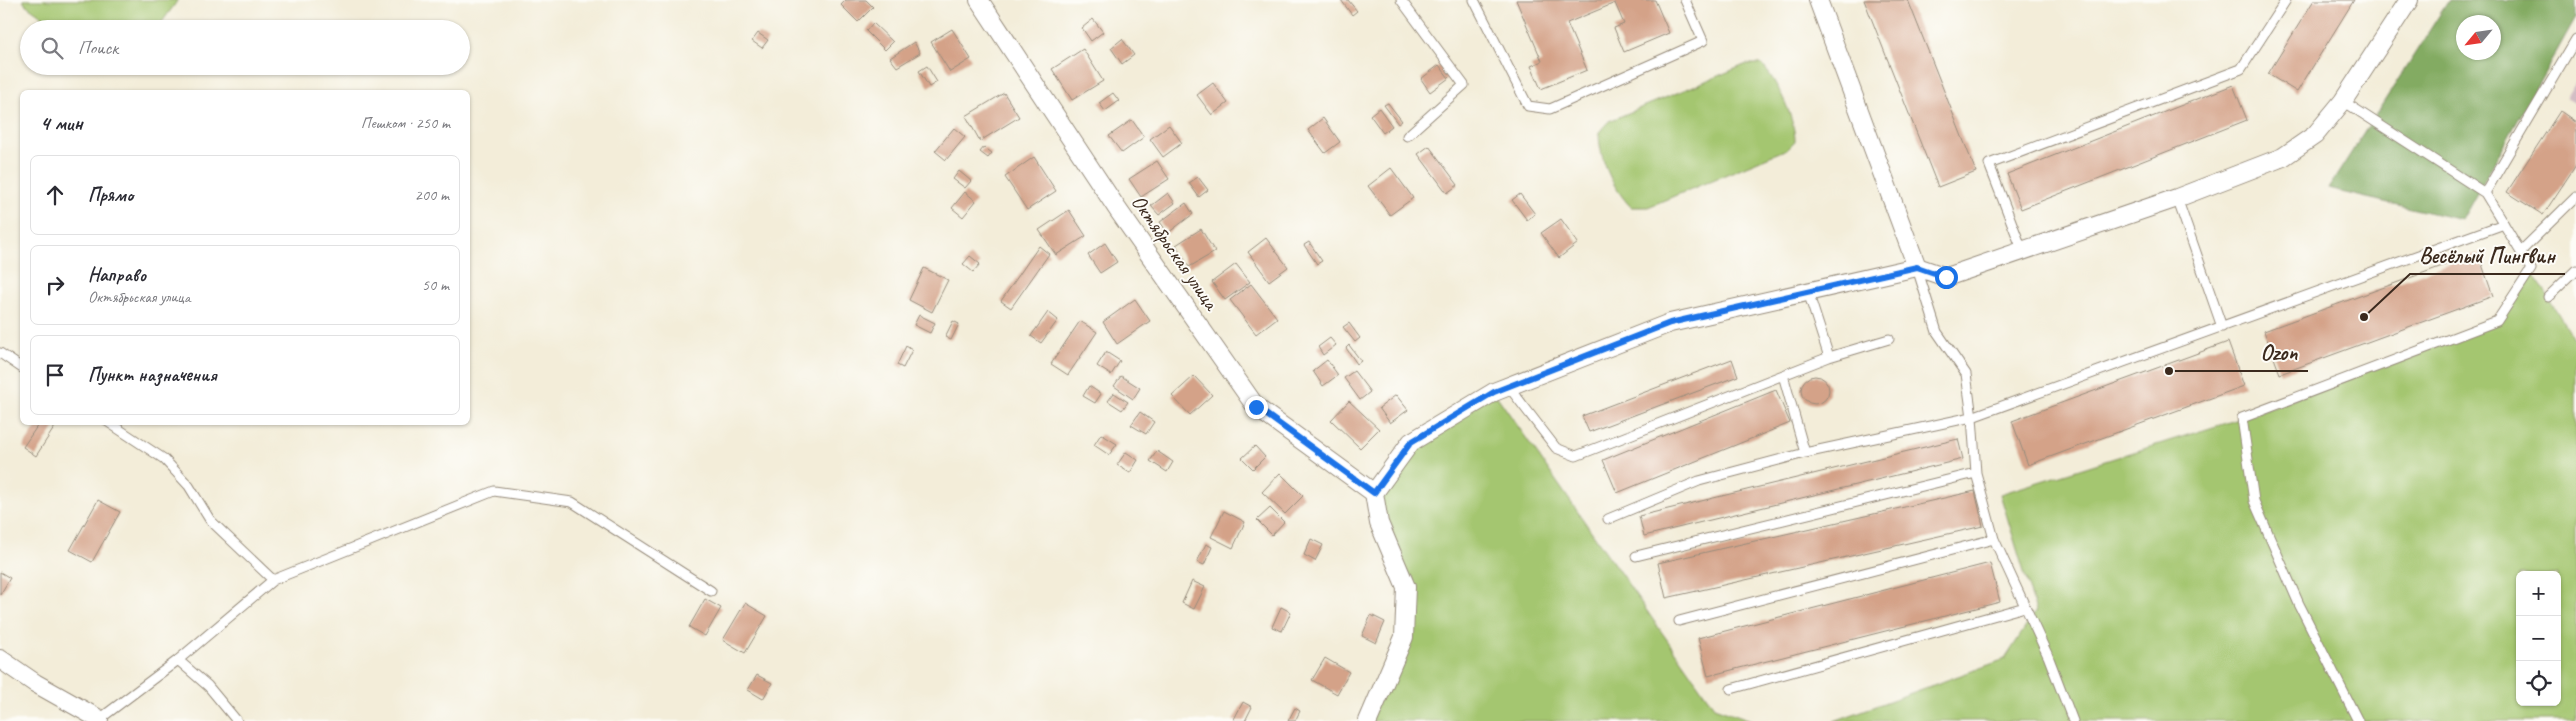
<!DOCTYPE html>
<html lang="ru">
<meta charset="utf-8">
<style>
:root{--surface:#fff;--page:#f7f7f7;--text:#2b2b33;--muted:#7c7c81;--line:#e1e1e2}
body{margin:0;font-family:Caveat,sans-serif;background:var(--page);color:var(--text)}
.controls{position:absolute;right:15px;bottom:15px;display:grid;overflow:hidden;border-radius:8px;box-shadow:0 1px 4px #0004}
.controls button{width:45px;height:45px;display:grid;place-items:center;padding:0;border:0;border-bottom:1px solid var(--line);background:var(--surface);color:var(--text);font:25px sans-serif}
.compass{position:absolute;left:2456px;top:15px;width:45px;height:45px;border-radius:50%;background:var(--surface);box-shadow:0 1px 4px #0004;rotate:241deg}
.stop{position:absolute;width:15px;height:15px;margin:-11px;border:4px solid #1a73e8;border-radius:50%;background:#fff}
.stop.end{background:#1a73e8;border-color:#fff;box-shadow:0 1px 5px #0008}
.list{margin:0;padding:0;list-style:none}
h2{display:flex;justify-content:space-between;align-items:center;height:65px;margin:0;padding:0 20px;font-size:21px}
h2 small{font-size:16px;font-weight:400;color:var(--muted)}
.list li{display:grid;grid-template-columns:32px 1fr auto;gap:15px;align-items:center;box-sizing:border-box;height:80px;margin:0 10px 10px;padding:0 10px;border:1px solid var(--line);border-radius:8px}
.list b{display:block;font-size:19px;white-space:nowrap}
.list p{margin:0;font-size:16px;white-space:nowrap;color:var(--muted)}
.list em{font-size:16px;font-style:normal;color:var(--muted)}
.icon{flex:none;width:28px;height:28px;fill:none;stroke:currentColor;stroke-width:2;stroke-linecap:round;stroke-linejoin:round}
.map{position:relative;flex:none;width:2576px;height:721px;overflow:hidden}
.search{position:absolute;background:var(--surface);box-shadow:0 1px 4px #0004;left:20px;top:20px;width:450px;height:55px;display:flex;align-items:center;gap:12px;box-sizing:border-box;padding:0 18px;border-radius:28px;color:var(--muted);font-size:19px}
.panel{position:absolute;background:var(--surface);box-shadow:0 1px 4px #0004;left:20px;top:90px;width:450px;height:335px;border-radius:8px}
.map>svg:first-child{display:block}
.industrial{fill:#d2bec5}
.green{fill:#a4c66f;stroke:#707846;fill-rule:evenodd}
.forest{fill:#83ab62;stroke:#5f6a40;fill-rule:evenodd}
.building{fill:#d4a288}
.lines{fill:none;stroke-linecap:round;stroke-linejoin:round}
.service-casing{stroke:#978c7c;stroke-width:11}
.minor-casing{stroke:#978c7c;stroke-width:20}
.service{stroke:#fff;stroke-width:9}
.minor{stroke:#fff;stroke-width:18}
.route{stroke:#1a73e8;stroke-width:6}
.labels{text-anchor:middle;stroke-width:4;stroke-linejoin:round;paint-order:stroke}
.street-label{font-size:21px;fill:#3b2a1e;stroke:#fdfcf7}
.leader{fill:none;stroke:#3b2a1e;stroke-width:2}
.callout-dot{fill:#3b2a1e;stroke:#fdfcf7;stroke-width:2}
.callout-label{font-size:22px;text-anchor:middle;font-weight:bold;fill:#3b2a1e;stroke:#fdfcf7;stroke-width:4;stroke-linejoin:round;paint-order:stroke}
</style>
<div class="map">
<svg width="2576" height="721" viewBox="0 0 2576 721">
<rect width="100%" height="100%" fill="#fdfcf7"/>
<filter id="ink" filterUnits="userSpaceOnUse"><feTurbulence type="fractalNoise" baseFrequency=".02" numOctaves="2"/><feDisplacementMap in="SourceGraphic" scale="10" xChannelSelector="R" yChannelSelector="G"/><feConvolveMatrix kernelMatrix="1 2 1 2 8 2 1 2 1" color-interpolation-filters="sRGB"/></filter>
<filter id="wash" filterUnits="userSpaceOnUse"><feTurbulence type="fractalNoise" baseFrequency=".0096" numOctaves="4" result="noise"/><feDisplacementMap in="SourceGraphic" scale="20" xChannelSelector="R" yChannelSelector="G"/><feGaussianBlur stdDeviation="1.12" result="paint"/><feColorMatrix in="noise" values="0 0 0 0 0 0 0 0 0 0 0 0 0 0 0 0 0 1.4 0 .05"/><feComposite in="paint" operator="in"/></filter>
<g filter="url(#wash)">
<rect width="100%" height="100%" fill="#f3edd9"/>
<path class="industrial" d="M2576 82V104L2566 98Z"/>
<path class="green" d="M23 0H178L157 29H60L25 4Z
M1747 64H1761C1777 80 1795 118 1795 141L1787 149 1648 207H1631C1612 187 1599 159 1599 132L1609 121Z
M2531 269 2576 343V721H1834L2005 659 2036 611 2000 494 2242 418 2497 321ZM2520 575H2557V702H2520Z
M1494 392 1714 707 1754 721H1368L1404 637 1406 587 1374 493 1411 442Z"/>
<path class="forest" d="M2449 0H2576V17L2462 220 2328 189ZM2464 22H2494V52H2464Z"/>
<g id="blocks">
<path class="building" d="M846 0H866L873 7 858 22 841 5Z
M1341 0H1348L1357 11 1352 15Z
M1516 0H1655L1669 33 1624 52 1614 28 1624 24 1615 3 1567 23 1587 70 1541 89 1531 66 1542 61Z
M1864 0H1908L1976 172 1938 187Z
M2314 0H2354L2297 92 2268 74Z
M1093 19 1103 32 1091 41 1082 28Z
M873 23 893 42 885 50 866 31Z
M952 29 971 59 950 72 931 42Z
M758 33 768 40 762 48 752 41Z
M1122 39 1134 55 1122 64 1111 48Z
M914 42 920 53 897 67 890 58Z
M1083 49 1103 81 1072 100 1052 69Z
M1439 65 1449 78 1430 92 1421 79Z
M927 66 937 82 929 87 919 71Z
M1213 83 1228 103 1212 115 1197 95Z
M2233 85 2247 120 2021 209 2007 174Z
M1004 93 1019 117 980 141 966 116Z
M1113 93 1119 101 1105 111 1099 103Z
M1388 103 1402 121 1398 124 1384 105Z
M1379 108 1392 126 1383 133 1370 115Z
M2560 111 2576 122V165L2543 215 2507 192Z
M1323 118 1340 142 1325 153 1308 130Z
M1132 120 1144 137 1122 153 1109 136Z
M1169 125 1182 143 1163 157 1150 139Z
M954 128 965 137 946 160 935 151Z
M1429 146 1458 185 1447 193 1418 154Z
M984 147 992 153 988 158 980 152Z
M1034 157 1056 191 1027 210 1005 177Z
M1157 161 1169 179 1141 197 1129 179Z
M1391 168 1413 198 1390 215 1368 186Z
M959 171 971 181 965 188 953 179Z
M1198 177 1208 190 1199 197 1189 183Z
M965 192 976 201 963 217 952 208Z
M1168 193 1175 203 1159 215 1151 206Z
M1520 194 1535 214 1527 220 1512 200Z
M1186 203 1193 214 1168 233 1160 222Z
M1069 210 1086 236 1056 255 1039 230Z
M1561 219 1578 243 1559 258 1541 233Z
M1201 229 1215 252 1189 267 1176 245Z
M1266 238 1288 267 1269 281 1248 252Z
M1309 242 1322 261 1317 264 1304 245Z
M1105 243 1117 262 1100 273 1088 255Z
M1039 246 1049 254 1011 308 1001 301Z
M2478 253 2493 296 2280 374 2264 331Z
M970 256 980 264 973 272 963 264Z
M1236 264 1250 282 1225 300 1212 282Z
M924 268 948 280 932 312 909 300Z
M1251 284 1277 318 1256 334 1230 300Z
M1135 299 1150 321 1117 344 1103 322Z
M1048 312 1058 320 1041 343 1031 336Z
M919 315 935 323 930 333 914 325Z
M953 321 959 324 951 340 945 337Z
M1080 321 1097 332 1068 375 1051 364Z
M1349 323 1360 338 1355 342 1343 327Z
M1330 338 1336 345 1323 355 1318 347Z
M2228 342 2244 386 2028 465 2012 421Z
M1349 345 1361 361 1357 364 1346 348Z
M906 346 912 350 903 368 897 365Z
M1106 352 1120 361 1111 375 1097 366Z
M1732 359 1738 376 1589 432 1582 416Z
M1327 360 1338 375 1323 386 1313 371Z
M1354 371 1370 392 1360 400 1344 378Z
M1121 376 1140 388 1133 399 1114 386Z
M1194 376 1212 395 1190 415 1172 396Z
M1801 390a14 14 0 1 1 28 0a14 14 0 1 1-28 0Z
M1089 386 1101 394 1095 403 1083 396Z
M1776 390 1790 423 1617 493 1603 460Z
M1114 393 1128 402 1122 410 1108 401Z
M1396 395 1408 410 1390 423 1379 408Z
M1349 401 1379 429 1360 448 1331 420Z
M1140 412 1154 422 1146 434 1131 425Z
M40 422H58L36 456 23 447Z
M1101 434 1117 444 1109 455 1094 445Z
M1958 439 1963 459 1644 536 1639 516Z
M1255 446 1265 457 1253 469 1242 458Z
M1157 451 1173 462 1167 472 1150 461Z
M1126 452 1138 460 1130 473 1117 465Z
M1280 473 1303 496 1285 514 1262 492Z
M1975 491 1983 526 1666 598 1658 563Z
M98 500 120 512 92 562 70 550Z
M1270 508 1284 522 1272 535 1257 520Z
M1224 511 1245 522 1233 548 1211 537Z
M1311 539 1323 545 1315 561 1304 555Z
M1206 544 1212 547 1204 565 1197 562Z
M1990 563 2000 602 1708 676 1698 638Z
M0 572 10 578 0 595Z
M1192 581 1205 587 1194 609 1182 603Z
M705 599 721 608 705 636 689 627Z
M745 603 767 616 745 653 723 640Z
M1281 607 1291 612 1282 631 1272 627Z
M1371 615 1385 622 1376 643 1362 636Z
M1325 658 1349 672 1337 694 1312 680Z
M757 675 772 683 763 699 748 690Z
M1243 702 1252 707 1245 721H1233Z
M1295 708 1300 711 1295 721H1288Z"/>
</g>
</g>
<g filter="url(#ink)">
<use href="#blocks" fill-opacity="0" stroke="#978c7c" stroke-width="1"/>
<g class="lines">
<g class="service-casing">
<path id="service" d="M1401 0 1464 85 1407 136
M1474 0 1528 106 1550 109 1703 41 1685 0
M2343 101 2485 193 2531 269 2497 321 2242 418 2254 501 2299 604 2358 721
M2485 193 2576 39
M2177 198 2222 327
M2521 251 2576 197
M2023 252 1989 164 2241 69 2286 0
M1917 268 1937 332 1966 374 1972 417 1976 473 1994 539 2048 656 2073 721
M1808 292 1829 357
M2548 297 2576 270
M0 353 22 368
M1783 375 1805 453
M1509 387 1556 448 1576 456 1829 357 1889 339
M108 422 164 459 189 486 210 520 273 580
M1608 519 1699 481 1805 453 1972 417 2504 224
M1636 556 1976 473
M1679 621 1994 539
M178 660 208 686 237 721
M1731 689 2025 607
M97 721 178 660 273 580 494 491 572 502 711 591"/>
</g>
<g class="minor-casing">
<path id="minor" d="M979 0 1118 210 1256 407 1374 493
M1818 0 1917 267
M0 659 35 683 99 719
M1368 721 1404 637 1406 587 1379 523 1374 493 1411 442 1494 392 1670 323 1917 267 1946 277 2177 198 2283 157 2315 135 2343 101 2409 0"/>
</g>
<use href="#service" class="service"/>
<use href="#minor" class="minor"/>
</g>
</g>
<g class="lines" filter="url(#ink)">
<path class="route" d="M1256 407 1374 493 1411 442 1494 392 1670 323 1917 267 1946 277"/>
</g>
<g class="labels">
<g class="street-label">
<text transform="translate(1175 252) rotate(55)" y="7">Октябрьская улица</text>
</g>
</g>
<path class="leader" d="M2364 317L2410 274H2565M2169 371L2251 371H2308"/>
<g class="callout-dot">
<circle cx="2364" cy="317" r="5"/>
<circle cx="2169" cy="371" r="5"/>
</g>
<g class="callout-label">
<text x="2487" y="263">Весёлый Пингвин</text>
<text x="2279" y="360">Ozon</text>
</g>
</svg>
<div class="controls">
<button>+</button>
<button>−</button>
<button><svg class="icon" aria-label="locate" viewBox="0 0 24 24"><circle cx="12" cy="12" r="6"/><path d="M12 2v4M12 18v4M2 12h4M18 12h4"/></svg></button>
</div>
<svg class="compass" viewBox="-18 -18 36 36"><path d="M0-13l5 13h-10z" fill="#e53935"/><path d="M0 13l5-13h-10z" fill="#7c7c81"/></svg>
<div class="stop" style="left:1946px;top:277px"></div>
<div class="stop end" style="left:1256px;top:407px"></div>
<div class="search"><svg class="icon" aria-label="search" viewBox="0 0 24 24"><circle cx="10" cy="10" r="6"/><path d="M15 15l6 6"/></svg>Поиск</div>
<section class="panel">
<h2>4 мин<small>Пешком · 250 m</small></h2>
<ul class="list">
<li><svg class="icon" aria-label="ahead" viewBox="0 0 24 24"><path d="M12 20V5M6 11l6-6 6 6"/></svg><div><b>Прямо</b></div><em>200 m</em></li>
<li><svg class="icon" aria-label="right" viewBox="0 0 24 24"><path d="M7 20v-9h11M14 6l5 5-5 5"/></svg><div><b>Направо</b><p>Октябрьская улица</p></div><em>50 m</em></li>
<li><svg class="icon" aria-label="arrive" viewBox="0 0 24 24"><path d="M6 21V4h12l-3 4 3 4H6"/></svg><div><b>Пункт назначения</b></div></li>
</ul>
</section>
</div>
